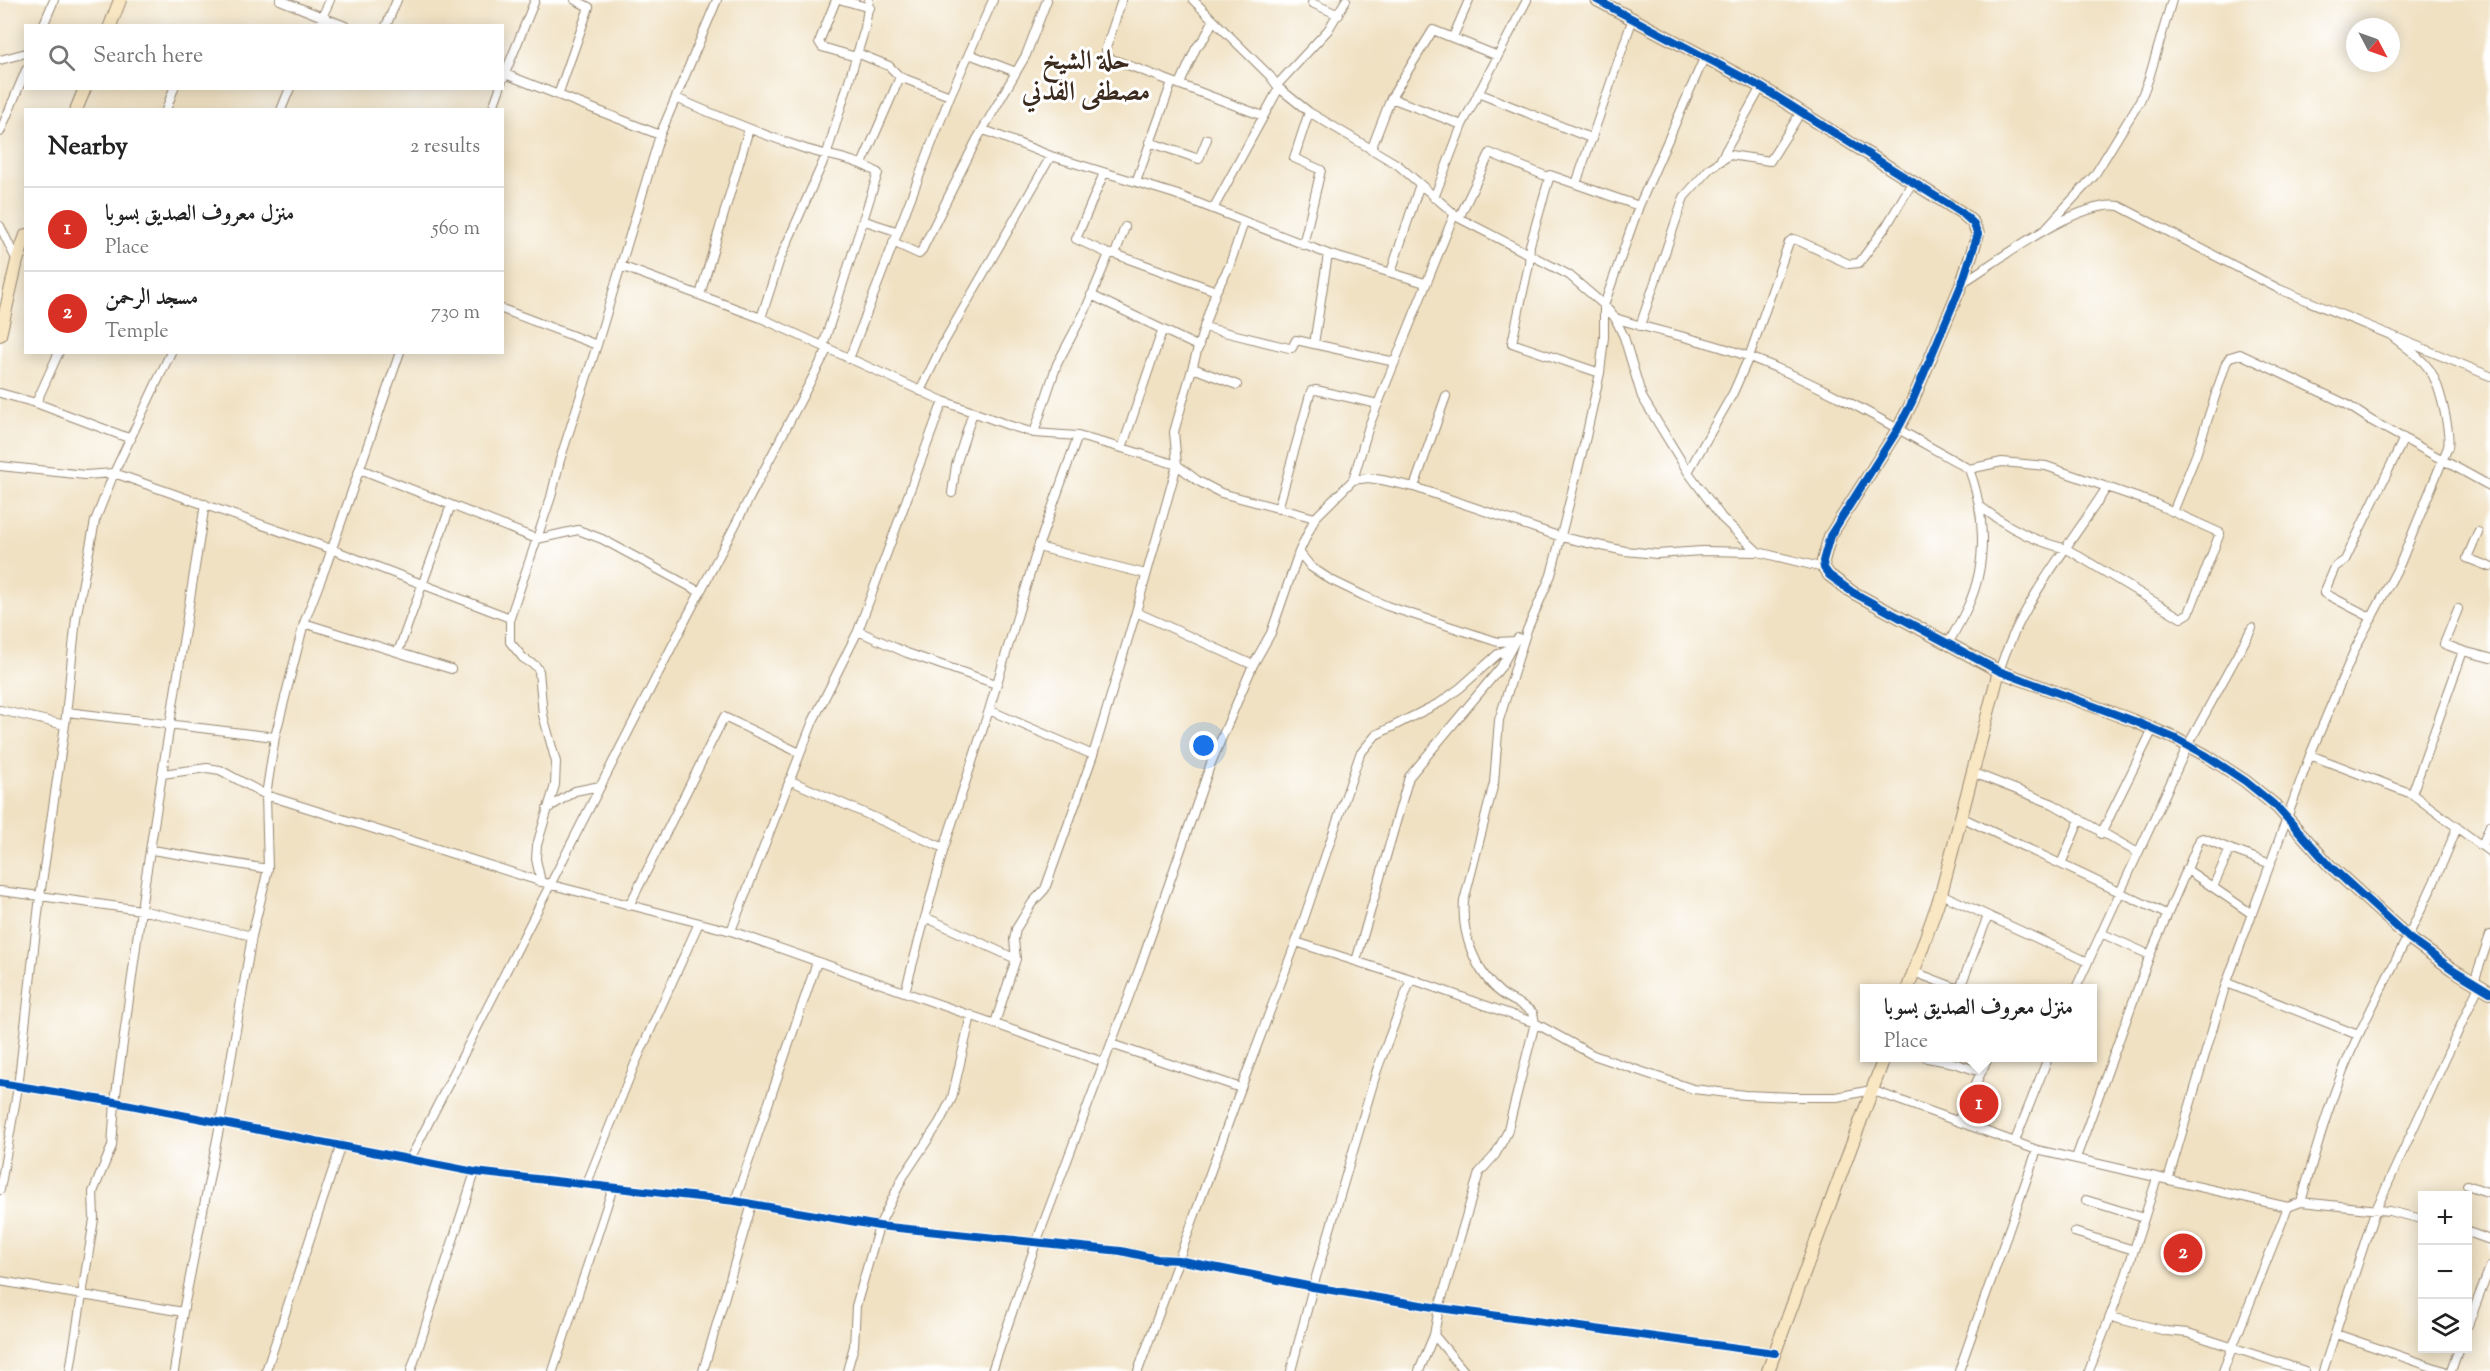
<!DOCTYPE html>
<meta charset="utf-8">
<style>
:root{--surface:#fff;--page:#f2f2f2;--text:#222;--muted:#767676;--line:#e0e0e0;--accent:#d93025}
body{margin:0;font-family:"Sorts Mill Goudy",Amiri,serif;background:var(--page);color:var(--text)}
.controls{position:absolute;right:18px;bottom:18px;display:grid;overflow:hidden;border-radius:0px;box-shadow:0 3px 15px #0003}
.controls button{width:54px;height:54px;display:grid;place-items:center;padding:0;border:0;border-bottom:2px solid var(--line);background:var(--surface);color:var(--text);font:30px sans-serif}
.compass{position:absolute;left:2346px;top:18px;width:54px;height:54px;border-radius:50%;background:var(--surface);box-shadow:0 3px 15px #0003;rotate:131deg}
.you{position:absolute;left:1204px;top:746px;width:21px;height:21px;margin:-15px;border:4px solid #fff;border-radius:50%;background:#1a73e8;box-shadow:0 0 0 9px #1a73e833}
.badge{display:grid;place-items:center;width:39px;height:39px;border-radius:50%;background:var(--accent);color:#fff;font-size:20px;font-weight:700}
.pin{position:absolute;translate:-50% -50%;border:3px solid #fff;box-shadow:0 2px 6px #0006}
.popup{position:absolute;left:1860px;top:984px;width:237px;height:78px;box-sizing:border-box;display:grid;place-content:center;border-radius:0px;background:var(--surface);filter:drop-shadow(0 2px 4px #0005);font-size:20px;white-space:nowrap;color:var(--muted)}
.popup b{font-size:22px;color:var(--text)}
.popup::after{content:'';position:absolute;left:50%;top:100%;margin-left:-12px;border:12px solid transparent;border-top-color:var(--surface)}
.list{margin:0;padding:0;list-style:none}
h2{display:flex;justify-content:space-between;align-items:center;height:78px;margin:0;padding:0 24px;font-size:26px}
h2 small{font-size:20px;font-weight:400;color:var(--muted)}
.list li{display:grid;grid-template-columns:39px 1fr auto;gap:18px;align-items:center;box-sizing:border-box;height:84px;padding:0 24px;border-top:2px solid var(--line)}
.list b{display:block;font-size:22px;white-space:nowrap}
.list p{margin:0;font-size:20px;white-space:nowrap;color:var(--muted)}
.list em{font-size:20px;font-style:normal;color:var(--muted)}
.icon{flex:none;width:33px;height:33px;fill:none;stroke:currentColor;stroke-width:2;stroke-linecap:round;stroke-linejoin:round}
.map{position:relative;flex:none;width:2490px;height:1371px;overflow:hidden}
.search{position:absolute;background:var(--surface);box-shadow:0 3px 15px #0003;left:24px;top:24px;width:480px;height:66px;display:flex;align-items:center;gap:15px;box-sizing:border-box;padding:0 21px;border-radius:0px;color:var(--muted);font-size:22px}
.panel{position:absolute;background:var(--surface);box-shadow:0 3px 15px #0003;left:24px;top:108px;width:480px;height:246px;border-radius:0px}
.map>svg:first-child{display:block}
.lines{fill:none;stroke-linecap:round;stroke-linejoin:round}
.street-casing{stroke:#968670;stroke-width:10}
.secondary-casing{stroke:#968670;stroke-width:14}
.street{stroke:#fff;stroke-width:8}
.secondary{stroke:#f9e7c3;stroke-width:12}
.cycleway-casing{stroke:#fff;stroke-width:11}
.cycleway{stroke:#0057b8;stroke-width:8}
.labels{text-anchor:middle;stroke-width:6;stroke-linejoin:round;paint-order:stroke}
.quarter-label{font-size:27px;font-weight:bold;fill:#3b2a1e;stroke:#fff}
</style>
<div class="map">
<svg width="2490" height="1371" viewBox="0 0 2490 1371">
<rect width="100%" height="100%" fill="#fff"/>
<filter id="ink" filterUnits="userSpaceOnUse"><feTurbulence type="fractalNoise" baseFrequency=".0167" numOctaves="2"/><feDisplacementMap in="SourceGraphic" scale="12" xChannelSelector="R" yChannelSelector="G"/><feConvolveMatrix kernelMatrix="1 2 1 2 8 2 1 2 1" color-interpolation-filters="sRGB"/></filter>
<filter id="wash" filterUnits="userSpaceOnUse"><feTurbulence type="fractalNoise" baseFrequency=".008" numOctaves="4" result="noise"/><feDisplacementMap in="SourceGraphic" scale="24" xChannelSelector="R" yChannelSelector="G"/><feGaussianBlur stdDeviation="1.35" result="paint"/><feColorMatrix in="noise" values="0 0 0 0 0 0 0 0 0 0 0 0 0 0 0 0 0 1.4 0 .05"/><feComposite in="paint" operator="in"/></filter>
<g filter="url(#wash)">
<rect width="100%" height="100%" fill="#f0e1c2"/>
</g>
<g filter="url(#ink)">
<g class="lines">
<g class="street-casing">
<path id="street" d="M280 0 345 26
M836 0 819 42 822 47 856 57
M842 0 870 8
M1122 0 1106 48V53L1109 58 1263 116
M1193 0 1270 76 1279 88 1309 112 1398 165 1459 218 1569 275 1604 305 1615 318 1624 337 1642 397 1688 472 1722 518 1758 552
M1312 3 1339 15
M43 26 54 0
M318 26 330 0
M386 26 397 0
M1453 37 1469 0
M857 53 889 66 900 77
M969 54 1016 72
M0 60 26 53
M505 74 660 135
M502 81 535 0
M1180 84 1196 48 1205 37 1213 21
M1277 85 1328 30 1346 0
M1478 93 1593 139
M558 95 589 7 575 0
M676 98C717 116 758 133 800 147 827 157 854 157 878 173L823 346
M1391 98 1462 125
M166 110 174 88
M281 110 290 88
M492 110 500 88
M984 130 1051 156 1175 194 1328 254 1425 283
M0 132 26 70
M1149 142 1199 159 1207 139
M1371 150 1391 98 1433 30 1498 56
M1721 159 1761 87
M862 164 900 77 950 96
M1104 173 1076 239 1109 254H1115L1216 291
M1136 182 1172 82
M1576 184 1633 18
M1434 198 1462 125 1527 0
M1213 209 1279 88
M1459 218 1490 153 1548 177
M865 221 896 231
M0 226 17 261
M2047 227 2094 176 2140 101 2149 78 2172 0
M893 242 919 254 921 252 976 141 1026 55 1047 0
M1303 245 1321 170 1294 158 1309 112
M1115 254 1125 227
M621 266 761 318 943 401 1008 425 1034 433 1078 436 1122 448 1177 465 1198 481 1221 493 1315 518
M1391 272 1420 184
M1962 283C1999 260 2077 200 2119 206L2279 289 2490 376
M700 295 749 129
M1091 295 1199 347
M502 309 597 345
M761 318 780 259 827 153 865 28 869 0
M1615 318C1660 333 1708 340 1752 358 1828 387 1898 429 1969 469 1985 512 1988 563 1968 606 1962 619 1955 631 1948 644
M1640 326 1684 197 1710 168 1730 155 1770 161 1801 112
M1204 327 1289 348H1292L1296 340 1395 362
M1314 344 1328 254
M171 352 114 473 331 549 510 618
M400 352 326 566 304 623 275 737 266 795 552 885 731 931 1103 1062
M849 359 950 96 993 0
M1193 368 1237 385
M1600 373 1512 343 1529 264 1530 245 1550 175 1639 206
M920 391 944 342 1051 156
M0 393 36 403 131 439
M36 403 59 352
M1034 433 1057 364 1085 311 1109 254
M1122 448 1162 331
M0 466 85 475 114 473 95 521 76 618 65 725 40 896 141 910 252 936
M360 469 537 539 578 530 602 539 700 592
M1969 469 2002 462 2046 466 2156 504 2220 533 2189 613 2181 618 2067 549C2036 542 2007 527 1981 507
M1688 472 1733 393 1749 357 1789 242 1793 239 1797 240 1849 264 1859 263 1887 225 1912 183
M1353 480 1369 426 1454 215
M1414 487 1446 396
M952 493 956 465 973 412
M1278 509 1311 391 1316 390 1378 404
M2173 512 2196 455 2226 363 2230 357 2240 354 2346 404 2372 421 2490 486
M2478 532 2467 558 2490 567
M1038 547 1146 574
M1299 552 1311 567 1331 580 1364 596 1387 606 1498 642 1515 641 1518 638
M1136 612 1253 665
M2372 618 2324 593 2335 567 2345 560 2404 438
M304 623 451 669
M858 631 907 653 996 684
M2463 651 2490 658
M398 652 451 505
M1999 671C2021 602 2069 547 2107 487
M0 710 65 725
M989 710 1093 755
M67 712 275 737
M2310 755 2412 794 2490 852
M1971 772 2053 804 2138 853
M162 774 207 768 220 770 266 795 268 869 252 936 220 1124 183 1312 174 1371
M789 780 944 848
M2412 794 2463 651 2444 644 2458 609
M547 809 575 791 600 786
M1961 817 2166 914
M2101 834 2153 729
M2482 846 2490 825
M152 850 268 869
M2061 864 2080 819
M2186 869 2252 914
M541 882 536 859 537 845 555 785 556 762 543 715 539 671 536 666 523 658 510 642V618L551 497 560 460 597 345 660 135 717 0
M2213 887 2230 849 2271 864
M0 891 40 896 18 1087 0 1190
M1941 894 2088 962
M629 906 724 717 800 753
M925 917 1016 959
M731 931 813 721 858 631 943 401
M2101 933 2150 955
M1296 942 1411 979 1535 1023 1593 1055 1693 1089 1745 1095 1794 1097H1837L1871 1090 2037 1150 2288 1207 2301 1202 2389 1211 2422 1219
M1356 961 1409 777 1501 667 1512 647
M1914 972 1956 988
M2474 982 2490 935
M2227 983 2358 1035
M1960 988 1988 916
M2076 988 2188 745 2252 628
M905 992 944 848 989 710 1038 547 1078 436
M995 1023 1016 959 1014 940 1016 929 1032 903 1045 889 1093 755 1136 612 1177 465 1174 432 1204 327 1216 291 1229 267 1244 222
M1111 1044 1241 1088
M1927 1058 1954 1063 1981 1072
M0 1083 115 1102 475 1172 735 1201 879 1226 1121 1251 1157 1259 1178 1260 1313 1287 1439 1308 1775 1353
M1958 1121 1988 1058
M2015 1141 2048 1058
M2076 1158 2150 955 2200 839 2203 838 2230 849
M410 1159 687 617 828 348
M2168 1180 2224 990 2310 755 2355 649 2400 564 2448 447C2450 436 2447 425 2445 414 2435 366 2427 363 2389 334
M587 1183 634 1066 698 925
M2467 1185 2490 1193
M2086 1200 2144 1218
M735 1201 817 962
M2301 1202C2317 1146 2333 1087 2359 1034 2392 965 2430 899 2457 827
M2074 1232 2134 1250
M2468 1232 2490 1240
M0 1281 183 1312
M2111 1317 2166 1331 2188 1333 2305 1371
M2468 1325 2490 1267
M2336 1334 2444 1371
M1434 1335 1464 1371
M70 1371 94 1219 93 1192 112 1146 115 1102 144 888 205 504
M266 1371 341 1145
M411 1371 475 1172
M553 1371 613 1187
M703 1371 752 1204
M847 1371 854 1346 856 1306 879 1226 903 1177 939 1123 952 1098 971 1015
M992 1371 1036 1243 1140 967 1211 763 1253 665 1271 633 1299 552 1315 518 1353 480 1368 478 1382 480 1414 487 1561 537 1625 551 1657 554 1702 551 1758 552 1824 568
M1138 1371 1241 1088 1296 942 1360 754 1376 735 1441 702 1460 688 1498 654 1512 647 1515 641
M1291 1371 1313 1287 1377 1070 1411 979
M1419 1371 1434 1335 1439 1308 1479 1173 1495 1155 1507 1133 1535 1023 1533 1013C1524 1004 1511 1001 1501 993 1475 972 1461 933 1464 901L1494 783 1499 720 1527 630 1551 575 1586 437 1600 373 1604 337V305L1639 206 1705 56
M1959 1371 2037 1150
M2089 1371 2126 1275 2157 1178
M2223 1371 2288 1207
M2323 1371 2374 1214 2479 986
M2451 1371 2459 1348"/>
</g>
<g class="secondary-casing">
<path id="secondary" d="M1597 0 1761 87 1962 213 1973 223 1978 234 1962 283 1912 402 1898 429 1830 536 1823 561 1824 568 1829 575 1852 592 1999 671 2134 721 2176 739 2207 756 2245 781 2277 807 2330 866 2409 938 2452 969 2490 992
M110 26 120 0
M76 110 85 88
M0 335 17 261 26 235
M1908 988 1941 894 1999 671
M1768 1371 1884 1058"/>
</g>
<use href="#street" class="street"/>
<use href="#secondary" class="secondary"/>
<g class="cycleway-casing">
<path id="cycleway" d="M1597 0 1761 87 1962 213 1973 223 1978 234 1962 283 1912 402 1898 429 1830 536 1823 561 1824 568 1829 575 1852 592 1999 671 2134 721 2176 739 2207 756 2245 781 2277 807 2330 866 2409 938 2452 969 2490 992
M0 1083 115 1102 475 1172 735 1201 879 1226 1121 1251 1157 1259 1178 1260 1313 1287 1439 1308 1775 1353"/>
</g>
<use href="#cycleway" class="cycleway"/>
</g>
</g>
<g class="labels">
<g class="quarter-label">
<text x="1086" y="69">حلة الشيخ<tspan x="1086" dy="31">مصطفى الفدني</tspan></text>
</g>
</g>
</svg>
<div class="controls">
<button>+</button>
<button>−</button>
<button><svg class="icon" aria-label="layers" viewBox="0 0 24 24"><path d="M12 4l9 5-9 5-9-5zM3 14l9 5 9-5"/></svg></button>
</div>
<svg class="compass" viewBox="-18 -18 36 36"><path d="M0-13l5 13h-10z" fill="#e53935"/><path d="M0 13l5-13h-10z" fill="#767676"/></svg>
<div class="you"></div>
<div class="pin badge" style="left:1979px;top:1104px">1</div>
<div class="popup"><b>منزل معروف الصديق بسوبا</b>Place</div>
<div class="pin badge" style="left:2183px;top:1253px">2</div>
<div class="search"><svg class="icon" aria-label="search" viewBox="0 0 24 24"><circle cx="10" cy="10" r="6"/><path d="M15 15l6 6"/></svg>Search here</div>
<section class="panel">
<h2>Nearby<small>2 results</small></h2>
<ul class="list">
<li><span class="badge">1</span><div><b>منزل معروف الصديق بسوبا</b><p>Place</p></div><em>560 m</em></li>
<li><span class="badge">2</span><div><b>مسجد الرحمن</b><p>Temple</p></div><em>730 m</em></li>
</ul>
</section>
</div>
